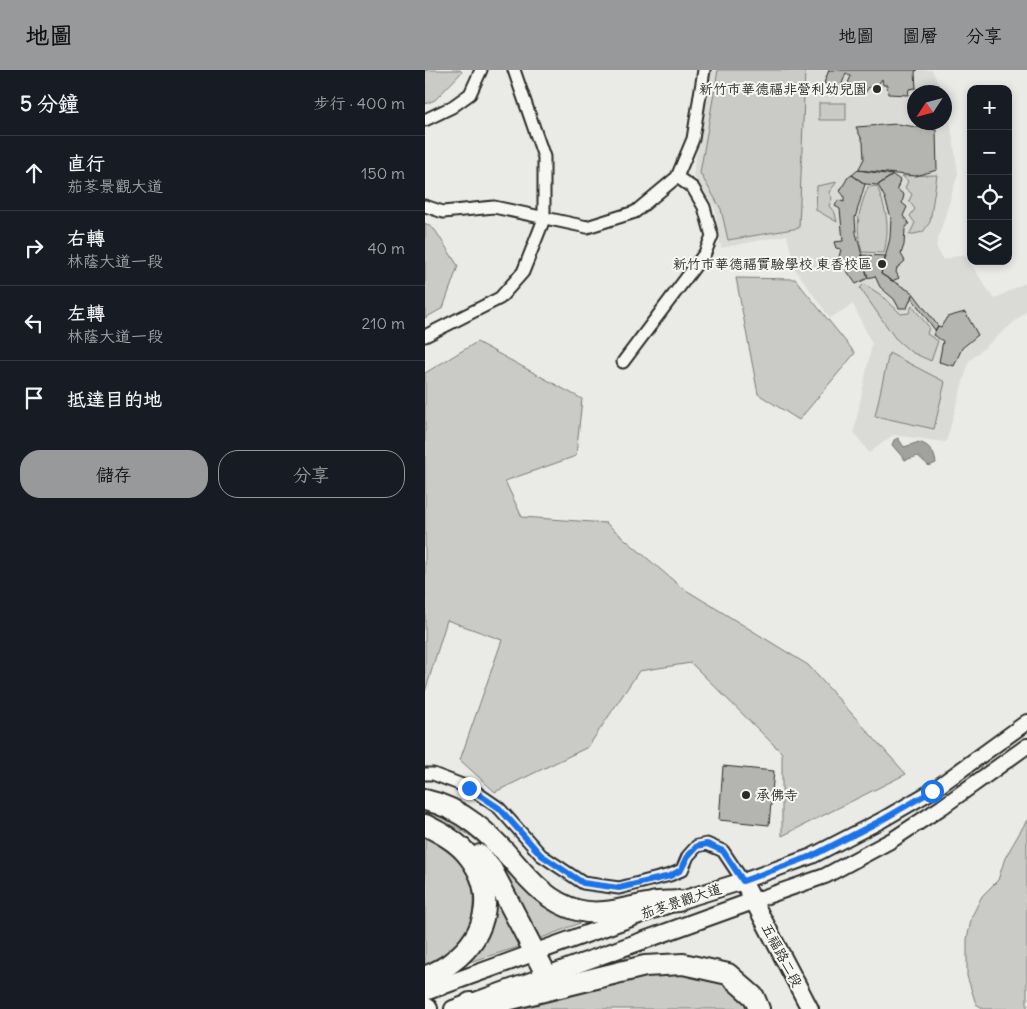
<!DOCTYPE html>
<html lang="zh-TW">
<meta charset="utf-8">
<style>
:root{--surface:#171b24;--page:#242831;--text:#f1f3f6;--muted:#9ea1a6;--line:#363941;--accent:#98999b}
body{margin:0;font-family:Delius,"LXGW WenKai TC",sans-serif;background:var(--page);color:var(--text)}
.controls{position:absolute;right:15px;top:15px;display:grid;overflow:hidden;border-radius:10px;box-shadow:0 2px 8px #0003}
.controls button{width:45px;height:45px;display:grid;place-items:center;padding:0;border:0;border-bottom:1px solid var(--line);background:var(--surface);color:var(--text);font:25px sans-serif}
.compass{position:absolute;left:482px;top:15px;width:45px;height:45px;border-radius:50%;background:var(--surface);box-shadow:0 2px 8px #0003;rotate:234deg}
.stop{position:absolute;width:15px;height:15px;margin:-11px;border:4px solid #1a73e8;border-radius:50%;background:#fff}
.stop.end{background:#1a73e8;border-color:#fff;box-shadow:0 1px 5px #0008}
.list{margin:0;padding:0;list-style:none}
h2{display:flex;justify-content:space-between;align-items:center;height:65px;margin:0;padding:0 20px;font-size:21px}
h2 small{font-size:16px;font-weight:400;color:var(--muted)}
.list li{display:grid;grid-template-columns:32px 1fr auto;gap:15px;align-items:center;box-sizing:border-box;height:75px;padding:0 20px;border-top:1px solid var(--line)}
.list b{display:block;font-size:19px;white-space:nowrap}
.list p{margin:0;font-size:16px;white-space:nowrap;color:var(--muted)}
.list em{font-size:16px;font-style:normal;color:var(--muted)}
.actions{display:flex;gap:10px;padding:15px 20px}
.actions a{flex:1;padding:11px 0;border:1px solid var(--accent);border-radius:20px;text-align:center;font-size:18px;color:var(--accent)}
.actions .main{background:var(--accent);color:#111}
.icon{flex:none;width:28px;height:28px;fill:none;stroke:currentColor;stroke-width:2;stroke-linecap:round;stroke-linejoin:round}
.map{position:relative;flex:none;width:602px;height:939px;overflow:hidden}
header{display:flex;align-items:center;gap:30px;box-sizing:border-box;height:70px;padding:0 25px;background:var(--accent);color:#111}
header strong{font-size:24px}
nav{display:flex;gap:28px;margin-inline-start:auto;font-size:18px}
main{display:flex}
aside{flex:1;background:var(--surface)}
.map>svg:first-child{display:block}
.built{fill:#dadad6}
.green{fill:#cacac7;stroke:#7a7a79}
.water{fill:#a1a19e;stroke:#727270}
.building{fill:#b4b4b1;stroke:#2b2b2b}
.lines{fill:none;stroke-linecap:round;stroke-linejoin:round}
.minor-casing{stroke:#2b2b2b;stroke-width:15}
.tertiary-casing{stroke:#2b2b2b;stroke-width:18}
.secondary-casing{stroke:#2b2b2b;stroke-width:20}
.motorway-casing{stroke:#2b2b2b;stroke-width:24}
.minor{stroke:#f6f6f2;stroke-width:11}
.tertiary{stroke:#f6f6f2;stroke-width:14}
.secondary{stroke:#f6f6f2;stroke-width:16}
.motorway{stroke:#f6f6f2;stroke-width:20}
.route{stroke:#1a73e8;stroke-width:6}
.poi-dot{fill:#2b2b2b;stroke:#f6f6f2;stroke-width:2}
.labels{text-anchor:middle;stroke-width:4;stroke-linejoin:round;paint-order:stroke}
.poi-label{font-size:14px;fill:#2b2b2b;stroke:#f6f6f2;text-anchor:end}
.street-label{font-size:14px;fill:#2b2b2b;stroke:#f6f6f2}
</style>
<header>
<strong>地圖</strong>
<nav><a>地圖</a><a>圖層</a><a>分享</a></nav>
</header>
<main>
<aside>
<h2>5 分鐘<small>步行 · 400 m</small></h2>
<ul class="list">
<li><svg class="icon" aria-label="ahead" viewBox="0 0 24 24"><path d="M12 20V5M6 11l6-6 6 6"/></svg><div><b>直行</b><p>茄苳景觀大道</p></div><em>150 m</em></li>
<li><svg class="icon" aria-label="right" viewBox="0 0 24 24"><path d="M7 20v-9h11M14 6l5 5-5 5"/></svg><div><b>右轉</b><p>林蔭大道一段</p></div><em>40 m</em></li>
<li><svg class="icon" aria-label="left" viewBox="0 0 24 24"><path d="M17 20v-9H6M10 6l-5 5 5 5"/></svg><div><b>左轉</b><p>林蔭大道一段</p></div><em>210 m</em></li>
<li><svg class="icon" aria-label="arrive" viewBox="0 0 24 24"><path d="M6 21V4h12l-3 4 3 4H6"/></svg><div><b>抵達目的地</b></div></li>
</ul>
<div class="actions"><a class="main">儲存</a><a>分享</a></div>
</aside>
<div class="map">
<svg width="602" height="939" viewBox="0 0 602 939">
<rect width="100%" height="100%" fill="#eaeae6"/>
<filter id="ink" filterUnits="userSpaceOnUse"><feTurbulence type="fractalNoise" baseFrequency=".02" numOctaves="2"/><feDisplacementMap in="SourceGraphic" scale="10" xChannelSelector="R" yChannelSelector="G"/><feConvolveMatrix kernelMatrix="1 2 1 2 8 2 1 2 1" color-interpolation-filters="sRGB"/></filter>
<g filter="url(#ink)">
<path class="built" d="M285 0H507L517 22H490V52H520V28L523 36 533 103 511 176 518 190 539 184 569 229 602 212V241L544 291 521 372 468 365 444 383 429 362 447 274 428 234 405 248 370 199 362 165 296 178 290 138 268 105Z"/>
<path class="green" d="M0 0H35L37 2 10 30 0 34Z
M293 0H380L374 158 303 170 296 139 275 103Z
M394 33H421V50H394Z
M512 105 505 152 498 162 484 165 490 153 485 146 490 139 484 131 487 124 480 118 483 111 477 106Z
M412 112 404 122 407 128 404 136 410 143 412 152 391 140 392 116Z
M452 116C462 142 465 156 459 183L437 182C430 156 433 142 443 117Z
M0 153 10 160 33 196 18 238 0 248Z
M311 208 370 209 430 283 374 350 333 324Z
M439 214 456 225 476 244 484 243 487 236 504 257 502 264 513 271 506 291 486 282 470 268 435 218Z
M52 272 157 329 151 386 80 411 97 447 181 453 256 517 383 595 481 704 357 766V683L266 593 214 601 163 677 70 722 35 690 77 570 22 550 0 622V303Z
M464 283 520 312 509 359 450 346Z
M0 737 22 743 165 849 114 869C95 832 74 781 36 760 25 753 12 750 0 745Z
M602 750V939H559L551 934 542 906V869L547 846 557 826 573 810 580 788Z
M0 767C9 771 15 776 23 782 44 798 49 808 48 835 47 844 47 853 42 861 33 877 15 886 0 895Z
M72 831 100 875 38 894 68 845Z
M255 901 299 910 329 939H66L170 913Z"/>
<path class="water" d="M473 368 479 377 494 372C505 376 509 381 511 393L504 396 493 386 480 390 467 375 469 370Z"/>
<path class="building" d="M404 0H493H491L490 3 491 18 484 19 483 25 463 24 462 15H458L457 9 451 18 444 17 440 23 423 13 426 6 421 3 415 19 399 13Z
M472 54 511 60 512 100 491 106 433 100 439 89 438 72 431 57Z
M433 100 468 105 453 115 440 114 427 105Z
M427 105 440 114 430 148 431 163 443 208 431 214 417 194 414 187 416 179 411 178 409 172 418 171 415 139 410 136 413 130 419 132V126L415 121 423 107Z
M468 105 475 110 472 119 479 125 477 133 482 137 478 146 484 153 480 159 479 175 476 184 480 191 472 198 471 202 474 208 467 211 456 204 465 168 466 148 460 128 453 115Z
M436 185 461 186 456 204 488 223 482 238H474L469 229 455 217 450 206 443 208Z
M488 223 513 256 510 260 486 227Z
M540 242 553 265 537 278 529 296 514 292 518 271 508 265 513 256 516 257 522 247Z
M298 696 349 701 344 755 294 750Z"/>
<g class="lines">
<g class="minor-casing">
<path id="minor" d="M0 50 27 37 45 24 56 0
M0 136 18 142 69 137 162 157 210 142 252 107 268 69 279 0
M0 266 75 228 98 202 119 149V87L89 0
M198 292 280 183 287 166 279 137 268 118 252 107
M0 704H8L45 718 74 738 116 785 158 813 194 818 245 805 257 800 263 786 272 776 282 774 298 781 318 811"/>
</g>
<g class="tertiary-casing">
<path id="tertiary" d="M318 811 387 786 457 750 507 721 602 652
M328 831 400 806 467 770 517 737 602 676"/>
</g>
<g class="secondary-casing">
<path id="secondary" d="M0 922 253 831 318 811 385 939
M28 939 328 831"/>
</g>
<g class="motorway-casing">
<path id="motorway" d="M0 730C37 738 65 764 89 792 106 812 125 833 152 840 177 847 202 837 227 833 235 831 245 832 253 831
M0 755C14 762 30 770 41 783 72 819 64 864 27 892 19 899 9 903 0 907
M55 785 67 800 122 906
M45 933 66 934 220 896 258 894 303 904 329 927 334 939
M0 938 2 939"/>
</g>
<use href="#minor" class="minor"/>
<use href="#tertiary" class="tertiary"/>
<use href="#secondary" class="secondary"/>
<use href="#motorway" class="motorway"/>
</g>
</g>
<g class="lines" filter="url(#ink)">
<path class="route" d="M44 718 74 738 116 785 158 813 194 818 245 806 256 800 263 786 272 776 282 774 298 781 318 811 387 786 457 750 507 721"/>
</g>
<g class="poi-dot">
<circle cx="452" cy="19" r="5"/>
<circle cx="457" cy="194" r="5"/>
<circle cx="321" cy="725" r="5"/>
</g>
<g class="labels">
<g class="poi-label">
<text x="442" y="24">新竹市華德福非營利幼兒園</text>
<text x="447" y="199">新竹市華德福實驗學校 東香校區</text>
<text x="331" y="730" text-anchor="start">承佛寺</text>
</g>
<g class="street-label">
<text transform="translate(256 831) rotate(-18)" y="5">茄苳景觀大道</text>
<text transform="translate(357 885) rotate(62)" y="5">五福路二段</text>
</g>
</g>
</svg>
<div class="controls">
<button>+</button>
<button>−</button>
<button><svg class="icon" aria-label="locate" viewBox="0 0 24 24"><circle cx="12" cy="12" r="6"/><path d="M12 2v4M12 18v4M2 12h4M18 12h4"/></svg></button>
<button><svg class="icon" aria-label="layers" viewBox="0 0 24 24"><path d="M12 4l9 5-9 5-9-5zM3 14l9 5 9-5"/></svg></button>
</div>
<svg class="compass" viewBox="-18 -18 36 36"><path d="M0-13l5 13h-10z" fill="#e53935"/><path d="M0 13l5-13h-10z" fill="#9ea1a6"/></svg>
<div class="stop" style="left:507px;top:721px"></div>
<div class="stop end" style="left:44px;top:718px"></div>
</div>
</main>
